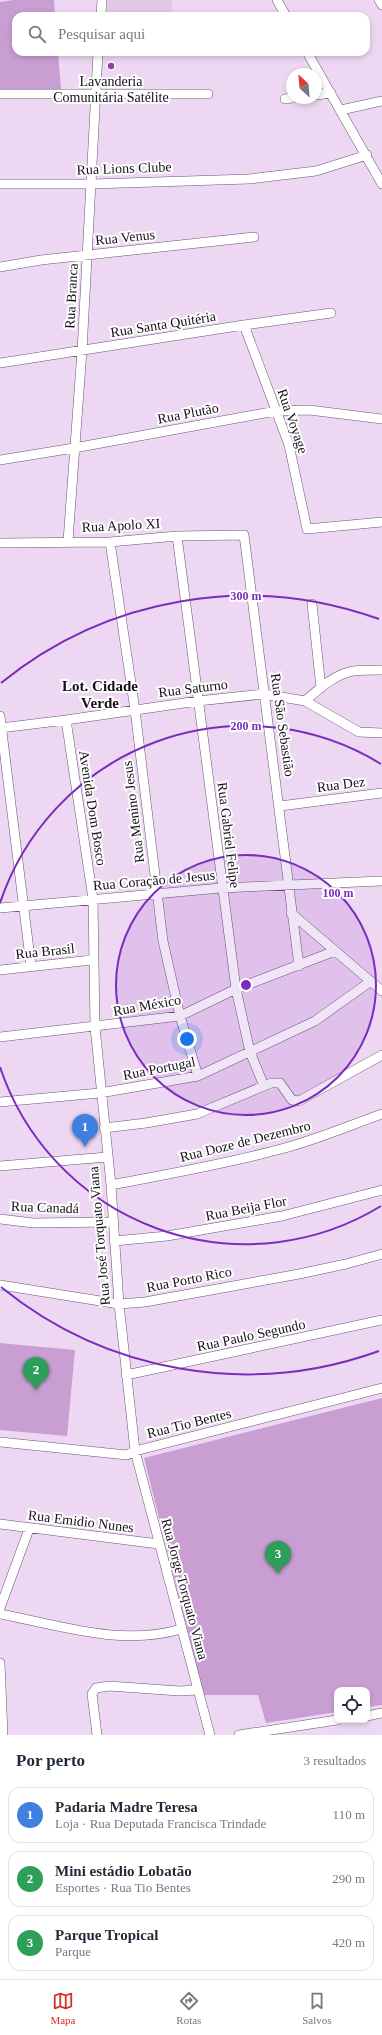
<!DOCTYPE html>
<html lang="pt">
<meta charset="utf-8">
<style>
:root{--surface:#fff;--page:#f6f6f7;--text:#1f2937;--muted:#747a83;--line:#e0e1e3;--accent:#d93025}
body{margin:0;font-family:Georgia,serif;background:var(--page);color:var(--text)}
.controls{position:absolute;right:12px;bottom:12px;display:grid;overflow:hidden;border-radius:8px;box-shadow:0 2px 6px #0003}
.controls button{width:36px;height:36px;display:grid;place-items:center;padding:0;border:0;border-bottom:1px solid var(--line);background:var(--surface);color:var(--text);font:20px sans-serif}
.compass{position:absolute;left:286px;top:68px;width:36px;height:36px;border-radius:50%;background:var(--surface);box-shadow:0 2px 6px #0003;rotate:334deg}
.you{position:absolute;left:187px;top:1039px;width:14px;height:14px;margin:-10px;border:3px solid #fff;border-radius:50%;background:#1a73e8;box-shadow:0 0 0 6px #1a73e833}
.badge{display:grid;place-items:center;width:26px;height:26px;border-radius:50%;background:var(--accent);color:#fff;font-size:13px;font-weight:700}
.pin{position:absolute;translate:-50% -33px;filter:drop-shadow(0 1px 2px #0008)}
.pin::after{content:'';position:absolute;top:21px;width:14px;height:12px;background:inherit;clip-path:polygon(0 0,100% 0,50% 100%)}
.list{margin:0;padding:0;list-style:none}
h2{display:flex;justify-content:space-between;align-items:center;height:52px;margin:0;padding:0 16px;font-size:17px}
h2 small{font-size:13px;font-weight:400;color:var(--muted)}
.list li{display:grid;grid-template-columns:26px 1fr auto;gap:12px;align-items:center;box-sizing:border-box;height:56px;margin:0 8px 8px;padding:0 8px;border:1px solid var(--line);border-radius:12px}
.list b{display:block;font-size:15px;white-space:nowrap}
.list p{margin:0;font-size:13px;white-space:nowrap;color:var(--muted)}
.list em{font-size:13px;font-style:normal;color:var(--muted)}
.icon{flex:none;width:22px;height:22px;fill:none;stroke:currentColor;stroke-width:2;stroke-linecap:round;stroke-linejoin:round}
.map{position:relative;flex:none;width:382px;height:1735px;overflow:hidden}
.search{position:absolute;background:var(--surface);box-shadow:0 2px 6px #0003;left:12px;right:12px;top:12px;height:44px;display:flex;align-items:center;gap:10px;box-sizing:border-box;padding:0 14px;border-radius:12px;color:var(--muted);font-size:15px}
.sheet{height:244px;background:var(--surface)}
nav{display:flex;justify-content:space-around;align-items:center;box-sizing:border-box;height:56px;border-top:1px solid var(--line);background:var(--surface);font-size:11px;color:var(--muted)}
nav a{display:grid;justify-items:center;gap:2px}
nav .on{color:var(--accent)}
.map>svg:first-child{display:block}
.built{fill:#e3c8e9}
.green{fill:#c99fd3}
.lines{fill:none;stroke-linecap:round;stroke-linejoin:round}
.minor-casing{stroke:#69556d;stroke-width:10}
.minor{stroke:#fff;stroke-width:9}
.ring{fill:none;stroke:#7b2cbf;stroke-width:2}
.poi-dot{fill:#953ca8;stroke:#fff;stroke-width:1.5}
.labels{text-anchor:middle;stroke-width:4;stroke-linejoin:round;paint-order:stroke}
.poi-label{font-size:14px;fill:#150e17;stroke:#fff}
.street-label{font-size:14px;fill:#150e17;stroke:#fff}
.neighbourhood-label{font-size:15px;font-weight:bold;fill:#150e17;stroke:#fff}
.centre{fill:#7b2cbf;stroke:#fff;stroke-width:2}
.ring-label{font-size:12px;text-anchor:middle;font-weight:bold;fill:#7b2cbf;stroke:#fff;stroke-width:4;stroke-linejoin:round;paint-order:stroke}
</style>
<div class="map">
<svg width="382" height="1735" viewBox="0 0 382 1735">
<rect width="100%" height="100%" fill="#edd7f2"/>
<path class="built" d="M108 0H172L171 16H107Z"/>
<path class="green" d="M14 0H54L55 16H16V52H58L61 89 0 90V2Z
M0 1343 75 1350 67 1436 0 1430Z
M382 1398V1705L367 1707V1690H337V1712L266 1723 258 1695H204L144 1458Z"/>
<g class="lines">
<g class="minor-casing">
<path id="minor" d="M277 0 286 16
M379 0 382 5
M101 16 102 0
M307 52 382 184
M0 94H208
M316 95 331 93
M285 99 292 98
M341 110 382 101
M0 184H92L249 179 316 171 367 155
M0 267 41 260 254 237
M244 325 289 445 307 529 382 522
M0 363 244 325 331 313
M0 460 74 448 276 411 309 410 382 419
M177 536 236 989 250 1052 264 1086
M68 541 82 351 98 52
M110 542 135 710 163 941 180 1016 198 1076
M0 543 110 542 177 536 244 535 299 966
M312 604 321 688
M305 701C319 689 335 674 353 671 363 670 373 670 382 670
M0 716 31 966
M66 720 93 899 95 1027 111 1185 119 1304 135 1451 210 1735
M0 728 66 720 198 701 264 694 305 701 359 732 382 733
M280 806 382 793
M0 908 221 888 382 881
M291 913 382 991
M0 970 92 960
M0 1037 180 1016 236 989 335 951
M0 1102 100 1093 198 1076 315 1021 371 981
M104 1128 146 1123 197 1114 271 1083H280L292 1100 299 1101 382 1055
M0 1166 107 1157
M111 1185C168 1174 225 1164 281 1149 316 1140 348 1126 382 1114
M0 1219 33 1223 112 1222
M114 1241 167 1236 282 1216 382 1190
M0 1285 119 1304 145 1302 299 1274 346 1264 382 1254
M126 1375 382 1320
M0 1442 127 1455 135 1451 382 1388
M0 1524 159 1544
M0 1608 29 1529
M0 1614C58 1625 122 1647 181 1629
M0 1663 3 1735
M367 1716 382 1713
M97 1735 92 1694 96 1688 109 1686 179 1691 197 1690
M239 1735 337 1720"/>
</g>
<use href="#minor" class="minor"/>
</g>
<circle cx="246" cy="985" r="130" fill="#7b2cbf" fill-opacity=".12"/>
<g class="ring">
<circle cx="246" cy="985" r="130"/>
<path d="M381 1206A259 259 0 0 1 0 1067M0 903A259 259 0 0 1 381 764"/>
<path d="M379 1351A389 389 0 0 1 1 1287M1 683A389 389 0 0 1 379 619"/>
</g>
<circle class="poi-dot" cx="111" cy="66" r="4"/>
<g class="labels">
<g class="poi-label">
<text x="111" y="86">Lavanderia<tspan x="111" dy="16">Comunitária Satélite</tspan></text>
</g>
<g class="street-label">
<text transform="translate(124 168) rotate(-2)" y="5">Rua Lions Clube</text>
<text transform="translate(125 237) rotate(-6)" y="5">Rua Venus</text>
<text transform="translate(71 296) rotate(-87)" y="5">Rua Branca</text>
<text transform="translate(163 324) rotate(-9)" y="5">Rua Santa Quitéria</text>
<text transform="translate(188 413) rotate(-11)" y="5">Rua Plutão</text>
<text transform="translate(293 421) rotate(71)" y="5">Rua Voyage</text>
<text transform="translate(121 525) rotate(-3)" y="5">Rua Apolo XI</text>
<text transform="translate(193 688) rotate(-7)" y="5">Rua Saturno</text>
<text transform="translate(283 725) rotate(82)" y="5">Rua São Sebastião</text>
<text transform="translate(341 784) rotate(-7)" y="5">Rua Dez</text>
<text transform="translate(93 808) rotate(81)" y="5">Avenida Dom Bosco</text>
<text transform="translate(133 812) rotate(-97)" y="5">Rua Menino Jesus</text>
<text transform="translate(229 835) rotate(83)" y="5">Rua Gabriel Felipe</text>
<text transform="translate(154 880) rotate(-5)" y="5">Rua Coração de Jesus</text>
<text transform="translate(45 951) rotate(-6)" y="5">Rua Brasil</text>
<text transform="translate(147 1005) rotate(-10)" y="5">Rua México</text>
<text transform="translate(159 1068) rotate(-11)" y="5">Rua Portugal</text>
<text transform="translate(245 1141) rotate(-14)" y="5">Rua Doze de Dezembro</text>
<text transform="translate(45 1207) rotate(2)" y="5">Rua Canadá</text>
<text transform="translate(246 1208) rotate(-11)" y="5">Rua Beija Flor</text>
<text transform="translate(99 1236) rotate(-95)" y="5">Rua José Torquato Viana</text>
<text transform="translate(189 1279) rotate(-11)" y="5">Rua Porto Rico</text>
<text transform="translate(251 1335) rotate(-12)" y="5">Rua Paulo Segundo</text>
<text transform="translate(189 1423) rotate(-14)" y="5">Rua Tio Bentes</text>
<text transform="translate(81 1521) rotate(7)" y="5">Rua Emidio Nunes</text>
<text transform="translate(185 1589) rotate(75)" y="5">Rua Jorge Torquato Viana</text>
</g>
<g class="neighbourhood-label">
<text x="100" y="691">Lot. Cidade<tspan x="100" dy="17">Verde</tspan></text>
</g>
</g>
<circle cx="246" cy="985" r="6" class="centre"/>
<g class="ring-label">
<text x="246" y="600">300 m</text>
<text x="246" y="730">200 m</text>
<text x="338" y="897">100 m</text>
</g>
</svg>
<div class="controls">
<button><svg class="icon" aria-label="locate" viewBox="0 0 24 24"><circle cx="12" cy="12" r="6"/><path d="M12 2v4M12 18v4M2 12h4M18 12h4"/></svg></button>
</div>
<svg class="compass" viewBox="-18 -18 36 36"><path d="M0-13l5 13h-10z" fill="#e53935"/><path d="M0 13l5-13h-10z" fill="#747a83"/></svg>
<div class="you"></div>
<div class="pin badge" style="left:85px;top:1147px;background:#3f7fe0">1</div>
<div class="pin badge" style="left:36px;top:1390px;background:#2e9e5b">2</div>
<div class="pin badge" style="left:278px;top:1574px;background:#2e9e5b">3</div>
<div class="search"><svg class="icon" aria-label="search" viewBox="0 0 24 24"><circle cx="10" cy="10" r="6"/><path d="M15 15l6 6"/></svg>Pesquisar aqui</div>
</div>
<section class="sheet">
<h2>Por perto<small>3 resultados</small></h2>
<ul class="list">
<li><span class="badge" style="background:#3f7fe0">1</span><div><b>Padaria Madre Teresa</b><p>Loja · Rua Deputada Francisca Trindade</p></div><em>110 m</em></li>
<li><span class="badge" style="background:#2e9e5b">2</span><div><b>Mini estádio Lobatão</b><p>Esportes · Rua Tio Bentes</p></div><em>290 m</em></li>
<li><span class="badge" style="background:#2e9e5b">3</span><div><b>Parque Tropical</b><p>Parque</p></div><em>420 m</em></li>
</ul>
</section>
<nav>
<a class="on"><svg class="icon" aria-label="map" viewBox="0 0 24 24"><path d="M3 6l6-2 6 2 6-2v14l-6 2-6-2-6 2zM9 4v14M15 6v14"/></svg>Mapa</a>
<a><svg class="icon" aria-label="directions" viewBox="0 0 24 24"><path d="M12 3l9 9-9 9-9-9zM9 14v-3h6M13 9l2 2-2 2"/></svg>Rotas</a>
<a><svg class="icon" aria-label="saved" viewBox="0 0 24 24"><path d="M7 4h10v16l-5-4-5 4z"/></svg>Salvos</a>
</nav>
